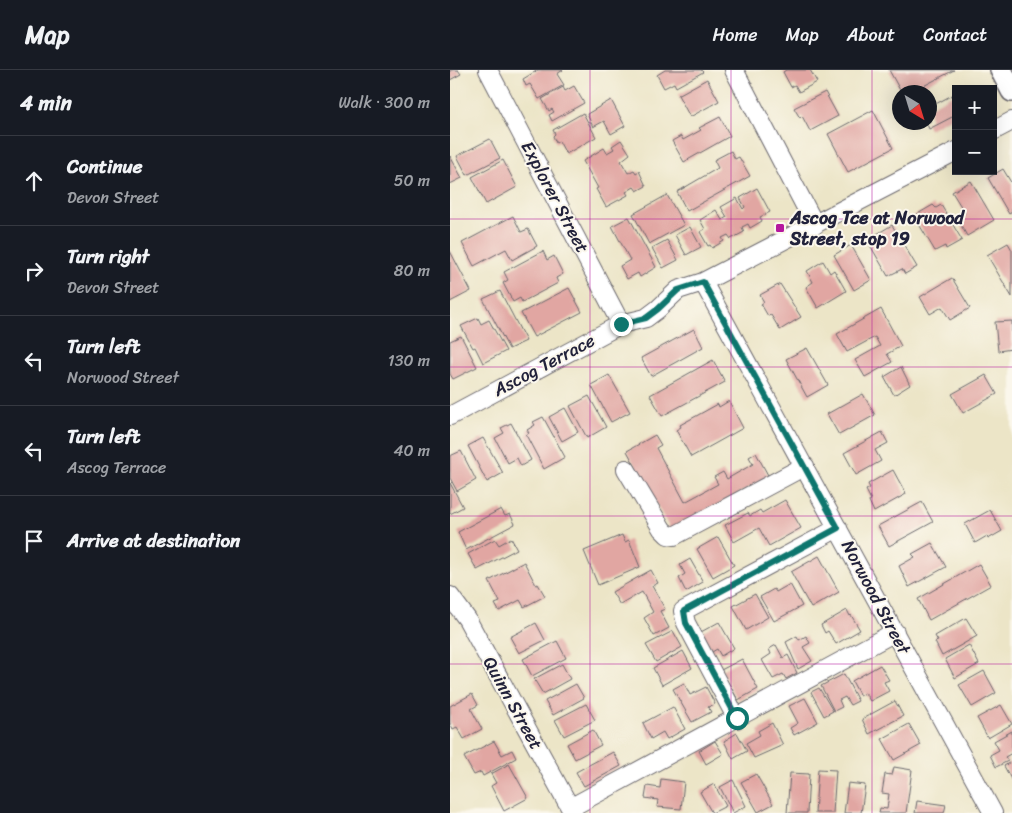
<!DOCTYPE html>
<meta charset="utf-8">
<style>
:root{--surface:#171b24;--page:#20242c;--text:#f1f3f6;--muted:#9ea1a6;--line:#363941}
body{margin:0;font-family:Sriracha,sans-serif;background:var(--page);color:var(--text)}
.controls{position:absolute;right:15px;top:15px;display:grid;overflow:hidden;border-radius:0px;box-shadow:0 5px 20px #0002}
.controls button{width:45px;height:45px;display:grid;place-items:center;padding:0;border:0;border-bottom:1px solid var(--line);background:var(--surface);color:var(--text);font:25px sans-serif}
.compass{position:absolute;left:442px;top:15px;width:45px;height:45px;border-radius:50%;background:var(--surface);box-shadow:0 5px 20px #0002;rotate:142deg}
.stop{position:absolute;width:15px;height:15px;margin:-11px;border:4px solid #0f766e;border-radius:50%;background:#fff}
.stop.end{background:#0f766e;border-color:#fff;box-shadow:0 1px 5px #0008}
.list{margin:0;padding:0;list-style:none}
h2{display:flex;justify-content:space-between;align-items:center;height:65px;margin:0;padding:0 20px;font-size:21px}
h2 small{font-size:16px;font-weight:400;color:var(--muted)}
.list li{display:grid;grid-template-columns:32px 1fr auto;gap:15px;align-items:center;box-sizing:border-box;height:90px;padding:0 20px;border-top:1px solid var(--line)}
.list b{display:block;font-size:19px;white-space:nowrap}
.list p{margin:0;font-size:16px;white-space:nowrap;color:var(--muted)}
.list em{font-size:16px;font-style:normal;color:var(--muted)}
.icon{flex:none;width:28px;height:28px;fill:none;stroke:currentColor;stroke-width:2;stroke-linecap:round;stroke-linejoin:round}
.map{position:relative;flex:none;width:562px;height:743px;overflow:hidden}
header{display:flex;align-items:center;gap:30px;box-sizing:border-box;height:70px;padding:0 25px;background:var(--surface);border-bottom:1px solid var(--line)}
header strong{font-size:24px}
nav{display:flex;gap:28px;margin-inline-start:auto;font-size:18px}
main{display:flex}
aside{flex:1;background:var(--surface)}
.map>svg:first-child{display:block}
.building{fill:#e1a6a2}
.lines{fill:none;stroke-linecap:round;stroke-linejoin:round}
.minor-casing{stroke:#69666c;stroke-width:20}
.major-casing{stroke:#69666c;stroke-width:24}
.minor{stroke:#fff;stroke-width:18}
.major{stroke:#fff;stroke-width:21}
.route{stroke:#0f766e;stroke-width:6}
.grid{fill:none;stroke:#b5179e;stroke-width:1;stroke-opacity:0.55}
.poi-dot{fill:#b5179e;stroke:#fbf7ec;stroke-width:2}
.labels{text-anchor:middle;stroke-width:4;stroke-linejoin:round;paint-order:stroke}
.street-label{font-size:18px;fill:#22223b;stroke:#fbf7ec}
.poi-label{font-size:18px;font-weight:bold;fill:#22223b;stroke:#fbf7ec;text-anchor:start}
</style>
<header>
<strong>Map</strong>
<nav><a>Home</a><a>Map</a><a>About</a><a>Contact</a></nav>
</header>
<main>
<aside>
<h2>4 min<small>Walk · 300 m</small></h2>
<ul class="list">
<li><svg class="icon" aria-label="ahead" viewBox="0 0 24 24"><path d="M12 20V5M6 11l6-6 6 6"/></svg><div><b>Continue</b><p>Devon Street</p></div><em>50 m</em></li>
<li><svg class="icon" aria-label="right" viewBox="0 0 24 24"><path d="M7 20v-9h11M14 6l5 5-5 5"/></svg><div><b>Turn right</b><p>Devon Street</p></div><em>80 m</em></li>
<li><svg class="icon" aria-label="left" viewBox="0 0 24 24"><path d="M17 20v-9H6M10 6l-5 5 5 5"/></svg><div><b>Turn left</b><p>Norwood Street</p></div><em>130 m</em></li>
<li><svg class="icon" aria-label="left" viewBox="0 0 24 24"><path d="M17 20v-9H6M10 6l-5 5 5 5"/></svg><div><b>Turn left</b><p>Ascog Terrace</p></div><em>40 m</em></li>
<li><svg class="icon" aria-label="arrive" viewBox="0 0 24 24"><path d="M6 21V4h12l-3 4 3 4H6"/></svg><div><b>Arrive at destination</b></div></li>
</ul>
</aside>
<div class="map">
<svg width="562" height="743" viewBox="0 0 562 743">
<rect width="100%" height="100%" fill="#fbf7ec"/>
<filter id="ink" filterUnits="userSpaceOnUse"><feTurbulence type="fractalNoise" baseFrequency=".02" numOctaves="2"/><feDisplacementMap in="SourceGraphic" scale="10" xChannelSelector="R" yChannelSelector="G"/><feConvolveMatrix kernelMatrix="1 2 1 2 8 2 1 2 1" color-interpolation-filters="sRGB"/></filter>
<filter id="wash" filterUnits="userSpaceOnUse"><feTurbulence type="fractalNoise" baseFrequency=".0096" numOctaves="4" result="noise"/><feDisplacementMap in="SourceGraphic" scale="20" xChannelSelector="R" yChannelSelector="G"/><feGaussianBlur stdDeviation="1.12" result="paint"/><feColorMatrix in="noise" values="0 0 0 0 0 0 0 0 0 0 0 0 0 0 0 0 0 1.4 0 .05"/><feComposite in="paint" operator="in"/></filter>
<g filter="url(#wash)">
<rect width="100%" height="100%" fill="#ece5c7"/>
<g id="blocks">
<path class="building" d="M0 0H8L11 4 0 10Z
M88 0H113L107 4 114 15 89 29 80 14 76 16 73 9Z
M215 0H251L253 2 226 17 224 13 214 18 207 5Z
M336 0H360L367 12 349 22 345 15 341 17 333 2Z
M439 0H504L462 22H451Z
M257 9 269 31 240 47 228 25Z
M124 16 134 33 102 51 99 45 104 42 102 39 99 41 92 29 113 17 115 21Z
M375 22 388 46 360 61 352 46 350 48 344 38Z
M506 23V45L479 59 476 52H480V37Z
M161 30 175 56 161 64 154 51 143 57 137 44Z
M423 40 443 78 398 102 378 64Z
M133 43 146 67 116 84 109 71 106 73 103 66 105 64 103 60Z
M270 47 280 66 234 92 222 71 231 66 233 70 251 60 249 58Z
M40 69 50 88 17 105 7 86Z
M171 70 180 84 171 91 178 103 184 100 186 103 189 101 196 116 187 121 184 117 176 122 178 125 156 137 146 119 148 118 133 91 154 78 157 83 164 79 162 76Z
M281 81 285 89 289 87 300 106 237 141 227 122 268 98 264 90Z
M0 86 12 108 0 114Z
M53 90 67 117 36 134 22 107Z
M553 99 562 114V142L559 144 538 108Z
M521 111 544 150 517 166 507 148 515 143 502 122Z
M307 118 320 142 310 147 312 151 300 158 298 154 292 157 294 162 281 169 278 165 272 168 274 171 262 178 260 175 258 176 250 162 255 159 250 150 266 140 272 150 277 147 271 137 287 128 293 139 295 137 290 128Z
M217 125 234 155 199 174 183 144Z
M483 135 486 138 491 135 512 170 496 179 495 176 485 181 464 146Z
M63 146 71 162 78 159 87 176 62 190 56 179 24 196 12 173Z
M179 147 206 197 190 207 188 203 177 209 170 196 180 190 162 156Z
M442 155 467 197 455 204 452 199 438 206 417 170Z
M240 157 251 177 236 185 225 165Z
M217 170 228 190 213 198 202 178Z
M558 173 562 180V227L537 185Z
M401 175 421 210 404 220 384 185Z
M0 181 21 221 0 232Z
M93 181 97 190 104 186 113 204 106 208 108 213 72 232 70 228 63 232 53 213 58 210 54 202Z
M373 191 380 203 384 200 396 221 368 238 356 217 363 212 357 201Z
M502 208 520 238 500 250 492 237 480 244 470 227Z
M330 214 351 247 330 260 321 245 318 246 311 234 314 232 310 225Z
M119 218 132 242 84 267 71 243Z
M50 221 76 271 59 279 33 229Z
M431 239 451 276 437 284 442 292 415 307 405 290 430 276 425 267 397 282 387 264Z
M28 248 31 254 39 250 56 281 33 293 25 277 23 278 11 256Z
M562 251V279L548 281 545 252Z
M244 259 253 277 201 306 191 288Z
M11 266 27 297 3 309 0 304V271Z
M357 278 378 315 357 327 336 289Z
M263 290 275 312 212 346 200 325Z
M451 297 460 315 444 325 434 307Z
M159 305 180 342 161 352 141 315Z
M536 305 547 324 513 343 502 324Z
M413 324 425 345 389 365 377 344Z
M139 326 156 357 137 368 120 336Z
M279 331 293 358 241 387 226 360 231 357 230 355 268 334 269 337Z
M115 338 128 362 112 371 99 347Z
M93 347 115 387 94 399 76 365 79 363 77 360 85 355 83 352Z
M61 353 81 390 71 396 67 388 58 393 45 368 54 363 51 358Z
M432 362 438 373 425 380 431 391 406 405 394 383Z
M205 365 211 375 206 378 235 432 268 414 264 407 273 402 277 409 303 394 299 387 306 383 319 407 221 461 177 381Z
M33 368 53 403 37 412 18 376Z
M11 381 26 410 7 421 0 408V386Z
M443 400 456 424 424 442 419 431 421 430 416 420 420 418 418 414Z
M0 413 13 437 0 444Z
M335 430 351 458 319 476 309 458 284 472 275 455 298 443 300 446 310 440 312 443Z
M472 432 483 452 439 476 428 456Z
M51 439 55 446 60 444 65 454 16 480 8 462Z
M540 440 552 461 538 469 537 466 525 473 515 454Z
M172 465 175 472 179 470 190 497 148 515 134 481Z
M268 467 284 495 263 507 247 479Z
M61 468 67 479 27 500 18 484 45 469 49 475Z
M482 473 496 497 459 517 449 496 465 487 462 484Z
M369 486 389 522 361 538 341 502Z
M240 489 253 512 236 522 229 508 235 504 230 495Z
M74 492 86 515 88 514 95 526 74 537 70 530 49 541 45 534 50 532 39 511Z
M529 494 541 515 479 550 468 529Z
M201 500 208 513 202 516 215 539 210 541 219 558 204 566 194 548 203 542 192 522 170 535 162 522Z
M340 514 352 536 324 551 310 527 324 519 326 522Z
M305 524 318 547 296 560 283 536Z
M397 540 400 546 401 545 410 560 386 574 378 561 375 563 371 555Z
M516 548 527 566 492 586 485 572 488 571 485 566Z
M269 552 284 578 271 586 267 579 262 582 251 562Z
M86 553 95 570 69 583 60 567Z
M223 561 232 577 206 592 196 575Z
M347 566 349 570 356 566 360 573 353 577 362 591 348 599 336 572Z
M107 571 116 588 82 606 73 589Z
M326 575 333 588 338 585 347 603 336 609 333 604 323 609 312 590 321 584 319 579Z
M519 575 529 594 505 608 495 589Z
M233 581 242 598 212 615 203 598Z
M292 589 308 619 288 630 271 600Z
M112 594 120 609 93 624 84 609Z
M430 595 439 610 434 612 439 621 420 631 415 623 410 626 402 611Z
M534 601 546 623 522 637 509 615Z
M394 604 408 631 400 635 395 627 389 630 392 637 384 641 371 616Z
M234 613 240 625 256 617 265 634 258 637 261 642 242 652 223 619Z
M126 614 134 628 103 645 95 631Z
M369 618 383 641 374 646 361 622Z
M22 624 28 635 21 639 32 659 14 669 7 657 3 659 0 653V636Z
M355 628 368 652 344 665 340 658 348 653 339 636Z
M445 631 453 646 419 664 412 649Z
M136 634 145 650 114 666 105 650Z
M551 635 562 654 538 668 527 648Z
M223 637 235 659 217 669 213 662 201 669 193 653Z
M322 653 333 675 304 688 296 673 310 665 308 661Z
M459 654 471 675 444 690 432 669Z
M143 660 151 675 125 689 117 674Z
M562 661V683L555 687 558 691 546 697 540 685 549 680 544 671Z
M287 663 297 681 283 689 274 671Z
M44 671 52 685 62 680 66 688 33 706 31 702 24 705 14 687Z
M265 671 273 684 256 694 249 681Z
M163 682 171 696 134 716 126 702Z
M562 691V711L554 696Z
M59 694 78 728 54 741 41 716 46 713 41 704Z
M444 697 462 700 456 743H429L430 738 437 739 439 724 432 723 435 704 442 705Z
M368 699 386 700 383 743H365Z
M340 703 359 704 357 743H337Z
M306 704 323 734 308 742 291 712Z
M211 709 234 712 231 739 207 737 208 730 195 728 197 716 210 718Z
M283 710 296 736 283 743 270 717Z
M398 713 415 715 411 743H394Z
M264 714 276 736 262 743 250 722Z
M467 731 496 735 494 743H465Z"/>
</g>
</g>
<g filter="url(#ink)">
<use href="#blocks" fill-opacity="0" stroke="#69666c" stroke-width="1"/>
<g class="lines">
<g class="minor-casing">
<path id="minor" d="M38 0 171 254
M284 0 365 155
M543 61 562 51
M253 212 543 743
M0 346 171 254 196 248 208 239 228 220 253 212 506 81
M176 399 212 459 218 465 224 466 355 396
M0 526 17 549 123 743
M287 649 236 553 233 541 388 458
M120 738 445 562"/>
</g>
<g class="major-casing">
<path id="major" d="M551 0 562 21"/>
</g>
<use href="#minor" class="minor"/>
<use href="#major" class="major"/>
</g>
</g>
<g class="lines" filter="url(#ink)">
<path class="route" d="M171 254 196 248 208 239 228 220 253 212 388 458 234 541 236 553 287 648"/>
</g>
<path class="grid" d="M140 0V743M281 0V743M422 0V743M0 149H562M0 297H562M0 446H562M0 594H562"/>
<rect class="poi-dot" x="325" y="153" width="10" height="10" rx="2.5"/>
<g class="labels">
<g class="street-label">
<text transform="translate(105 127) rotate(62)" y="6">Explorer Street</text>
<text transform="translate(94 295) rotate(-28)" y="6">Ascog Terrace</text>
<text transform="translate(426 527) rotate(62)" y="6">Norwood Street</text>
<text transform="translate(63 633) rotate(61)" y="6">Quinn Street</text>
</g>
<g class="poi-label">
<text x="340" y="154">Ascog Tce at Norwood<tspan x="340" dy="21">Street, stop 19</tspan></text>
</g>
</g>
</svg>
<div class="controls">
<button>+</button>
<button>−</button>
</div>
<svg class="compass" viewBox="-18 -18 36 36"><path d="M0-13l5 13h-10z" fill="#e53935"/><path d="M0 13l5-13h-10z" fill="#9ea1a6"/></svg>
<div class="stop" style="left:287px;top:648px"></div>
<div class="stop end" style="left:171px;top:254px"></div>
</div>
</main>
